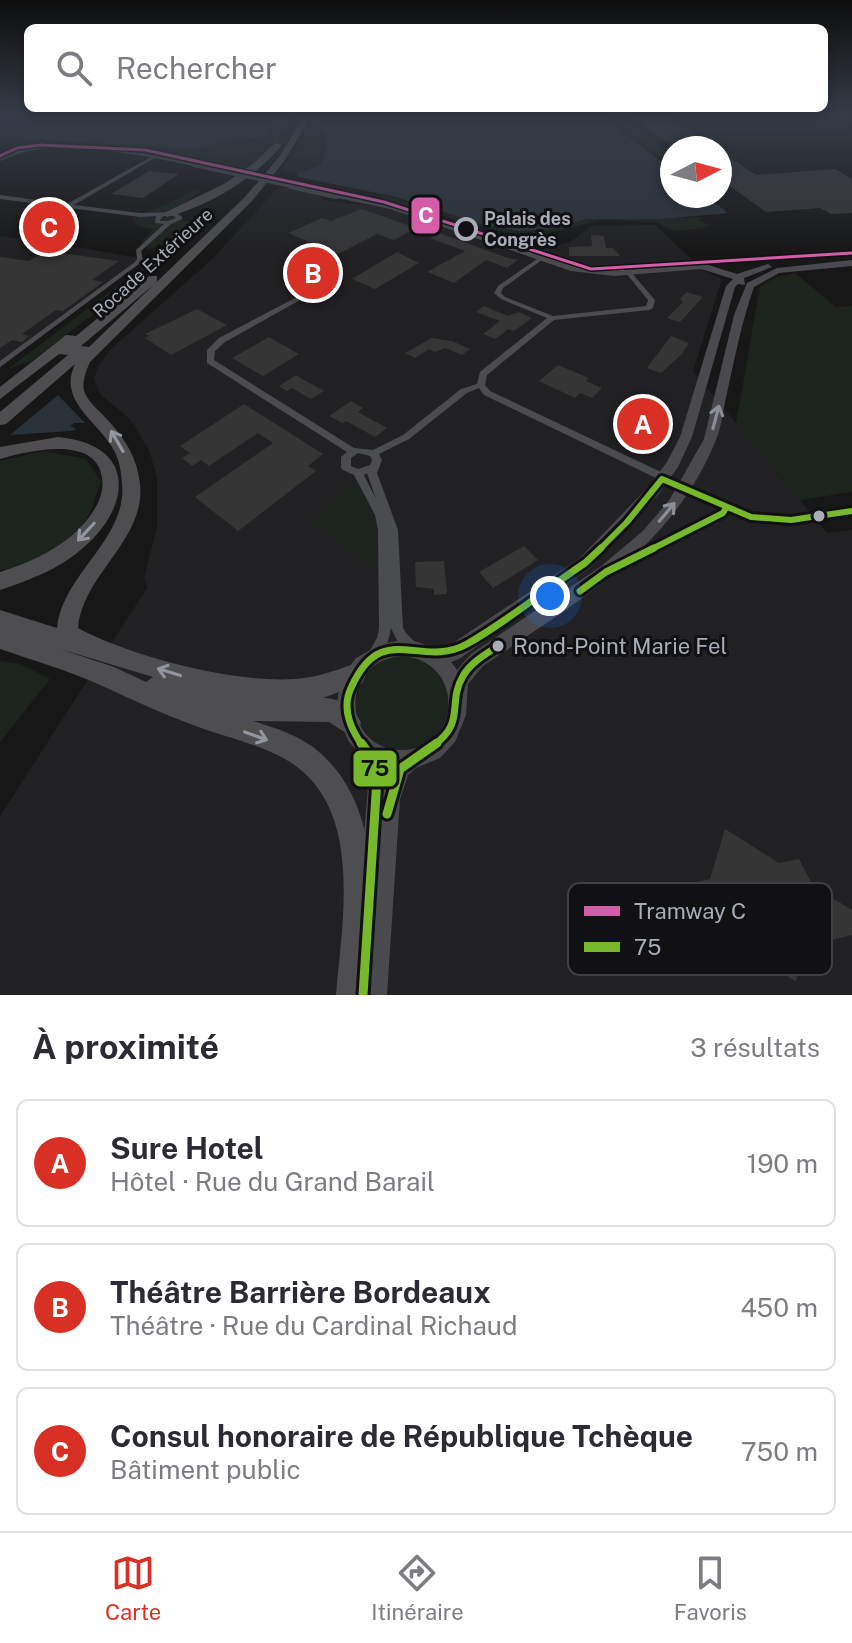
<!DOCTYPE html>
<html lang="fr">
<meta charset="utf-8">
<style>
:root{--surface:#fff;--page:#f7f7f7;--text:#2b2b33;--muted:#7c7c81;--line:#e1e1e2;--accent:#d93025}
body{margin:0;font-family:"Public Sans",sans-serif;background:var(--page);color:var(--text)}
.compass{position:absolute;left:660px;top:136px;width:72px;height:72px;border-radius:50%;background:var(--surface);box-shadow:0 4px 12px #0003;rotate:84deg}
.you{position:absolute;left:550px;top:596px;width:28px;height:28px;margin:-20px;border:6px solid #fff;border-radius:50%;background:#1a73e8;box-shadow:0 0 0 12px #1a73e833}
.badge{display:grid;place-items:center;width:52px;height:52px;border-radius:50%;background:var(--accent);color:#fff;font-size:26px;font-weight:700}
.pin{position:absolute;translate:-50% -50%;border:4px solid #fff;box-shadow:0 2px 8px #0006}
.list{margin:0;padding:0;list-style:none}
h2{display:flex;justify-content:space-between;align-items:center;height:104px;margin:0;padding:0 32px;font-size:34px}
h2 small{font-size:26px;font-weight:400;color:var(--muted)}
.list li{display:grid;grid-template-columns:52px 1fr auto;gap:24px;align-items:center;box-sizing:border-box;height:128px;margin:0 16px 16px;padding:0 16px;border:2px solid var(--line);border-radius:12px}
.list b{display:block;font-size:30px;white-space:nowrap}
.list p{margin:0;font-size:26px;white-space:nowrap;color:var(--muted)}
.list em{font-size:26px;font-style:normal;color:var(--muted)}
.icon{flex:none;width:44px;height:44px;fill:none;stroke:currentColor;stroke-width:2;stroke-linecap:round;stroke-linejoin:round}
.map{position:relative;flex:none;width:852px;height:995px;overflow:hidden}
.search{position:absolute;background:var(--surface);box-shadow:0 4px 12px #0003;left:24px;right:24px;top:24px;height:88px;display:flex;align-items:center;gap:20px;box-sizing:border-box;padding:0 28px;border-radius:12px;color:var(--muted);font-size:30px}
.sheet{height:536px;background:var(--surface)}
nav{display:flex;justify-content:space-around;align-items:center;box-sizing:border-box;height:112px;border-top:2px solid var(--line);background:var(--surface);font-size:22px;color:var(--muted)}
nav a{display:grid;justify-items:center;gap:4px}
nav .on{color:var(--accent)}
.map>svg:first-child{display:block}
.built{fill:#212123}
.green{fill:#1d241e}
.water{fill:#2a3239}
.building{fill:#353536}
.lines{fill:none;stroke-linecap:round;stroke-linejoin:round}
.street{fill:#4b4c50;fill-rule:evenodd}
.secondary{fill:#4a4a4e;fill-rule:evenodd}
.highway{fill:#4e4e51;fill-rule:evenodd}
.secondary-bridge-far1{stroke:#4a4a4e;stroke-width:6}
.secondary-bridge{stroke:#4a4a4e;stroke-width:8}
.bus-1-far2-casing{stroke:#111113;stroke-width:12}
.bus-1-far1-casing{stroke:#111113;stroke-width:13}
.bus-1-casing{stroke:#111113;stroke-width:15}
.bus-1-far2{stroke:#76b82a;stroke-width:6}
.bus-1-far1{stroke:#76b82a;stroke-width:7}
.bus-1{stroke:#76b82a;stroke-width:9}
.tram-1-casing{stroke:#111113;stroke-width:6}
.tram-1{stroke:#d55da7;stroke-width:3}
.oneway{stroke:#8c8f98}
.oneway2{stroke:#92959e}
.stop-dot{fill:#111113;stroke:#a8adb8;stroke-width:4}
.bus-dot{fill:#a8adb8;stroke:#111113;stroke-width:3}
.labels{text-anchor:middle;stroke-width:6;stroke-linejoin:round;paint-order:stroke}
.far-stop-label{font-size:18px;font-weight:bold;fill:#a8adb8;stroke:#111113;text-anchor:start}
.far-street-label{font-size:18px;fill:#a8adb8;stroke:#111113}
.near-bus-label{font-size:22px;fill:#a8adb8;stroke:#111113;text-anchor:start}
.key{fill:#111113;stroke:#3e4045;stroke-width:2}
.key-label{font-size:22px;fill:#a8adb8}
.line-badge{stroke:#111113;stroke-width:3}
.badge-label{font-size:22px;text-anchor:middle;font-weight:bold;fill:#fff}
.pale-badge-label{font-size:22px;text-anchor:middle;font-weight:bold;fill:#111}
</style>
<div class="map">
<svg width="852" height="995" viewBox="0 0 852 995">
<rect width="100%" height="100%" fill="#171717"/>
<path class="built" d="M279 187 315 194 326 201 386 207 526 257 538 249 570 242 592 226 655 225 703 270 722 279 693 371 827 533 852 530V995H0V816L147 588 144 578 157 527V477L149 450 130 419 100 394 94 379 98 366 110 350 211 260Z
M0 236 82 248 144 259 0 368Z"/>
<path class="green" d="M296 114 278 141 248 169 143 148 39 143 0 145V137L195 149 233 140H253L280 125 282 119 275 118V115Z
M315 114H335L319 127 326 131V150L321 165 297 174 280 170 292 156Z
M605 114H617L672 155V165Z
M194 189 201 191 180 206 183 221 203 224 114 299 31 361 8 369 170 246 158 244 152 249H147L142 241 154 229 138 226 132 219C153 208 175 203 194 189Z
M386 196 477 223 518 231 551 229 588 219 699 217 702 218 698 220 711 226 694 228 713 227 674 231 656 222 602 220 548 233H510L479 227 384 198Z
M795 273 836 307 852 306V492L800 500 736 423 760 287 772 279Z
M44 451 86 459 101 482C96 493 93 508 87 518 70 544 30 567 0 570V461Z
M348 485 360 488C374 516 376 540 374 570L312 522Z
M355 701a46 46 0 1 1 92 0a46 46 0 1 1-92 0Z
M0 661 20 664 50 679 0 742Z"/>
<path class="water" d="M0 114H276L275 118 283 120 271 128 266 137 233 140 195 149 0 137Z
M335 114H599L672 170V196H706L728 213 661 219H587L551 229 518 231 477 223 396 197 298 177 297 174 321 165 326 150V131L318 127 322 121 333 118Z
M58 395 85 423H74L70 426 76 429 71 431 10 435Z"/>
<path class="building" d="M629 114H663L715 148H676Z
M720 151 756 175 835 169 852 179V213L831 214 820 208 766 212 720 179Z
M149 171 179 174 143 198 111 194Z
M362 209 416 228 394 240 377 234 338 254 288 233 322 218 331 221Z
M439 233 505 257 518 260 507 268 486 260 454 283 427 272 465 251 430 238Z
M591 235 604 236 606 248H613L620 256H569V247L592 246Z
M46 251 119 261 92 280 103 282 63 311 56 310 22 334 29 336 22 342 12 340 0 348V257L29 261Z
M397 252 419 263 375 289 352 279Z
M298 262 321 270 328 267 338 271 311 284 284 269Z
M687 292 703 297 680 322 667 318 683 302 680 299Z
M484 306 508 316 519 312 532 318 514 331 509 329 495 339 483 334 500 321 476 312Z
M197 309 227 325 171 355 145 338 149 336 145 334Z
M671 336 689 343 682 354 661 373 647 368Z
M269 337 299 354 263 376 232 358Z
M432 338 452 341 470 349 462 355 445 348 435 352 429 349 415 358 405 353Z
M558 365 589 378 586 381 602 388 592 398 580 393 575 398 539 381Z
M296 375 304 380 324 391 311 399 292 388 287 391 279 386Z
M351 401 363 408 358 412 387 428 375 437 346 421 342 423 329 416Z
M244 404 323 454 308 466 316 471 238 531 195 497 273 443 258 433 209 466 201 460 192 466 182 458 190 453 180 446Z
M623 409 653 423 650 427 657 430 648 440 630 432 636 426 616 417Z
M524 546 538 560 493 588 479 572Z
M444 561 447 594 434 595V589L416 587 415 562Z
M725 829 779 863 799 859 813 886 852 910V935L802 947 796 982 762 958 689 975 683 967 700 912 688 884 710 879Z"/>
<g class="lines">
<path class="street" d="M156 154 158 156 74 205 140 213 175 212 182 217V219L171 224 141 251 143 259 139 264 0 367V361L135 262 137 259 136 250 164 224 155 223 156 216 140 217 0 199V195L67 204ZM164 216H174L176 218 168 221H160L161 218Z
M540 257 542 258V260L503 288 501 293 505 297 553 316 646 306 648 300 625 272 628 270 630 271 655 300 653 308 649 310 554 320 487 375 485 385 490 391 743 511 791 516 852 507V515C813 521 766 531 728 513L727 516 612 575 608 573 606 570 608 567 720 509 484 395 479 388 467 393 409 439 379 454 382 460 377 473 398 530 403 628C407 636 415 640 418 647L416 651 412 653C400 648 396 639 391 628 389 640 385 654 374 660L370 658 368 654 377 638 379 629 378 530 375 515 354 475 343 470 341 468V457L347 452 207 363V350L219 338 314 288H318V290L225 342 215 351 214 360 354 448 373 450 403 435 461 389 477 384 480 372 547 318 501 299 494 293 498 286ZM358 453 370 456 372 460 370 465 358 469 351 466V458ZM367 473 376 499 364 475Z"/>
<path class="secondary" d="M66 145 123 149 197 164 194 166C146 156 64 138 18 154 12 156 6 159 0 161V157L17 149Z
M336 193 395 205 572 265 614 270 702 263 737 274 768 264 772 267 744 278 745 285 738 284 735 287 692 437 678 467 658 495 590 568 459 659 451 662 457 670 471 654 600 567 643 531 670 499 704 439 734 315 747 283 777 268 852 260V266L779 273 754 287C742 321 735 357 727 393 723 408 722 426 716 440 670 552 577 601 483 666L468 684 466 715 455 742 440 758 416 768 408 775 400 799 387 995H363L370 908 362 905 359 897 368 786 361 755 349 742 339 720 337 704 339 688 346 671 356 658 381 644 402 640 418 642 433 648 450 645 580 558 648 487 667 462 680 437 726 286 733 279 701 269 614 276 571 271 390 209 333 197V193ZM402 656C465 660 463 750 402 750 341 750 339 660 402 656ZM384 767 390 769 387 779Z"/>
<path class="highway" d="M305 114H312L285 160 252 201 90 362C86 371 82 381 84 391 87 400 97 409 103 415 123 436 137 455 140 484 146 540 82 575 78 628 132 657 233 683 294 679 315 678 334 671 354 664L362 667 366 675 362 683 323 698C340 698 355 708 361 723L358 732 349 735 329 722 253 721C275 728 301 736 319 752 386 809 373 917 368 995H336C342 922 364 809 290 762 261 744 224 737 193 725 160 713 129 698 98 684 67 670 32 660 0 649V610L57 628C62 574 128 539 122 483 121 470 119 458 112 447 95 419 58 400 75 364L6 424 0 425V412L68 355 59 354 0 399V387L66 335 76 336 149 276H157V282L81 346 89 347 245 197 279 157ZM60 649 153 677 146 682 114 667Z
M275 143 282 145C254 179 209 206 167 217L162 214 224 184 254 163Z
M58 437C136 444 133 505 83 548 59 569 30 580 0 590V572C35 561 71 544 92 513 99 503 104 491 102 478 97 434 27 451 0 459V447Z"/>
<path class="secondary-bridge-far1" d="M194 164 300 187"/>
<path class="secondary-bridge" d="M291 185 336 195"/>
<g class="bus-1-far2-casing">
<path id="bus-1-far2" d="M599 550 627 522 662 479 751 517 791 520 852 511
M650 550 723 513 726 508"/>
</g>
<g class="bus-1-far1-casing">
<path id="bus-1-far1" d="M580 591 606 572 654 548
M362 745C350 728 342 707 351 688 382 618 420 670 467 644 508 621 546 589 585 563L601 548
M434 745C466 722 447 703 463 676 470 663 486 654 498 646"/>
</g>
<g class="bus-1-casing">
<path id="bus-1" d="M361 743 373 759 377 779 363 995
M387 814 400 769 437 743"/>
</g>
<use href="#bus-1-far2" class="bus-1-far2"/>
<use href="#bus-1-far1" class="bus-1-far1"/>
<use href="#bus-1" class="bus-1"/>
<g class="tram-1-casing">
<path id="tram-1" d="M0 156 17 148 40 145 145 150 384 202 591 269 852 253"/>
</g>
<use href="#tram-1" class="tram-1"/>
</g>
<defs><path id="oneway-shaft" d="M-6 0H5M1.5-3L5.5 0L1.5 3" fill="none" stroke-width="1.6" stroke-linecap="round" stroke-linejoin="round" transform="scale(2)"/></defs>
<g class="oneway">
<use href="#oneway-shaft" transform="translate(716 417) rotate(-75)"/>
<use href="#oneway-shaft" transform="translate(667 512) rotate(-50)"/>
</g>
<g class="oneway2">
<use href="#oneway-shaft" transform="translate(117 441) rotate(-120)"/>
<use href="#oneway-shaft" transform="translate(86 532) rotate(133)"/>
<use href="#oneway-shaft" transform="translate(169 672) rotate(-163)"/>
<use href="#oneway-shaft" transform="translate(256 736) rotate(20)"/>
</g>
<linearGradient id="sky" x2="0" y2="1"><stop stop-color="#0d0d0d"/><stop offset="0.45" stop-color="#363c47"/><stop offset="1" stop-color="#363c47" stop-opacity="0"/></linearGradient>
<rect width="852" height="254" fill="url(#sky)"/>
<circle class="stop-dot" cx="466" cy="229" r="10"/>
<g class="bus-dot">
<circle cx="819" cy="516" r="7"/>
<circle cx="498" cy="646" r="7"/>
</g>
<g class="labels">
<g class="far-stop-label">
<text x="484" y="225">Palais des<tspan x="484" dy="21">Congrès</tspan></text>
</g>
<g class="far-street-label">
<text transform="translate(153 263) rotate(-42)" y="6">Rocade Extérieure</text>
</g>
<g class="near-bus-label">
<text x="513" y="654">Rond-Point Marie Fel</text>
</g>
</g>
<rect x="568" y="883" width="264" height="92" rx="12" class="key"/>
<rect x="584" y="906" width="36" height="10" fill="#d55da7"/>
<rect x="584" y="942" width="36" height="10" fill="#76b82a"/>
<g class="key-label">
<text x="634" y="919">Tramway C</text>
<text x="634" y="955">75</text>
</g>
<g class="line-badge">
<rect x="410" y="196" width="31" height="39" rx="8" fill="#d55da7"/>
<rect x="352" y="749" width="46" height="39" rx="8" fill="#76b82a"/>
</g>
<g class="badge-label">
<text x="426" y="223">C</text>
</g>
<g class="pale-badge-label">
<text x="375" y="776">75</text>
</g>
</svg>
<svg class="compass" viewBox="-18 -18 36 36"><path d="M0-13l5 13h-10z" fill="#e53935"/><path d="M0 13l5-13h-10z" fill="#7c7c81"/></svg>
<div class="you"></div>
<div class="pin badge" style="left:643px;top:424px">A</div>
<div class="pin badge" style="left:313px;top:273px">B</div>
<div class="pin badge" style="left:49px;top:227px">C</div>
<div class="search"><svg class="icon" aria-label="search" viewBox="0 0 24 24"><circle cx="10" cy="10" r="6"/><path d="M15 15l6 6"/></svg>Rechercher</div>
</div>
<section class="sheet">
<h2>À proximité<small>3 résultats</small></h2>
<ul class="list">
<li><span class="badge">A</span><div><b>Sure Hotel</b><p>Hôtel · Rue du Grand Barail</p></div><em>190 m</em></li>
<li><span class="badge">B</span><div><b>Théâtre Barrière Bordeaux</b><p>Théâtre · Rue du Cardinal Richaud</p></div><em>450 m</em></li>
<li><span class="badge">C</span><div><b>Consul honoraire de République Tchèque</b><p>Bâtiment public</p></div><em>750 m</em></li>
</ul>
</section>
<nav>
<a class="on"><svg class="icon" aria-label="map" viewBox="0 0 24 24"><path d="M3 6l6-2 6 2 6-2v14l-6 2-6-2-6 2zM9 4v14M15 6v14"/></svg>Carte</a>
<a><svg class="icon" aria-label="directions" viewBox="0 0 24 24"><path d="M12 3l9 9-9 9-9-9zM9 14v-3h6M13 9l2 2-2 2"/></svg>Itinéraire</a>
<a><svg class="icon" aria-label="saved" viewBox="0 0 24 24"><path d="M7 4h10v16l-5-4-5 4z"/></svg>Favoris</a>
</nav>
